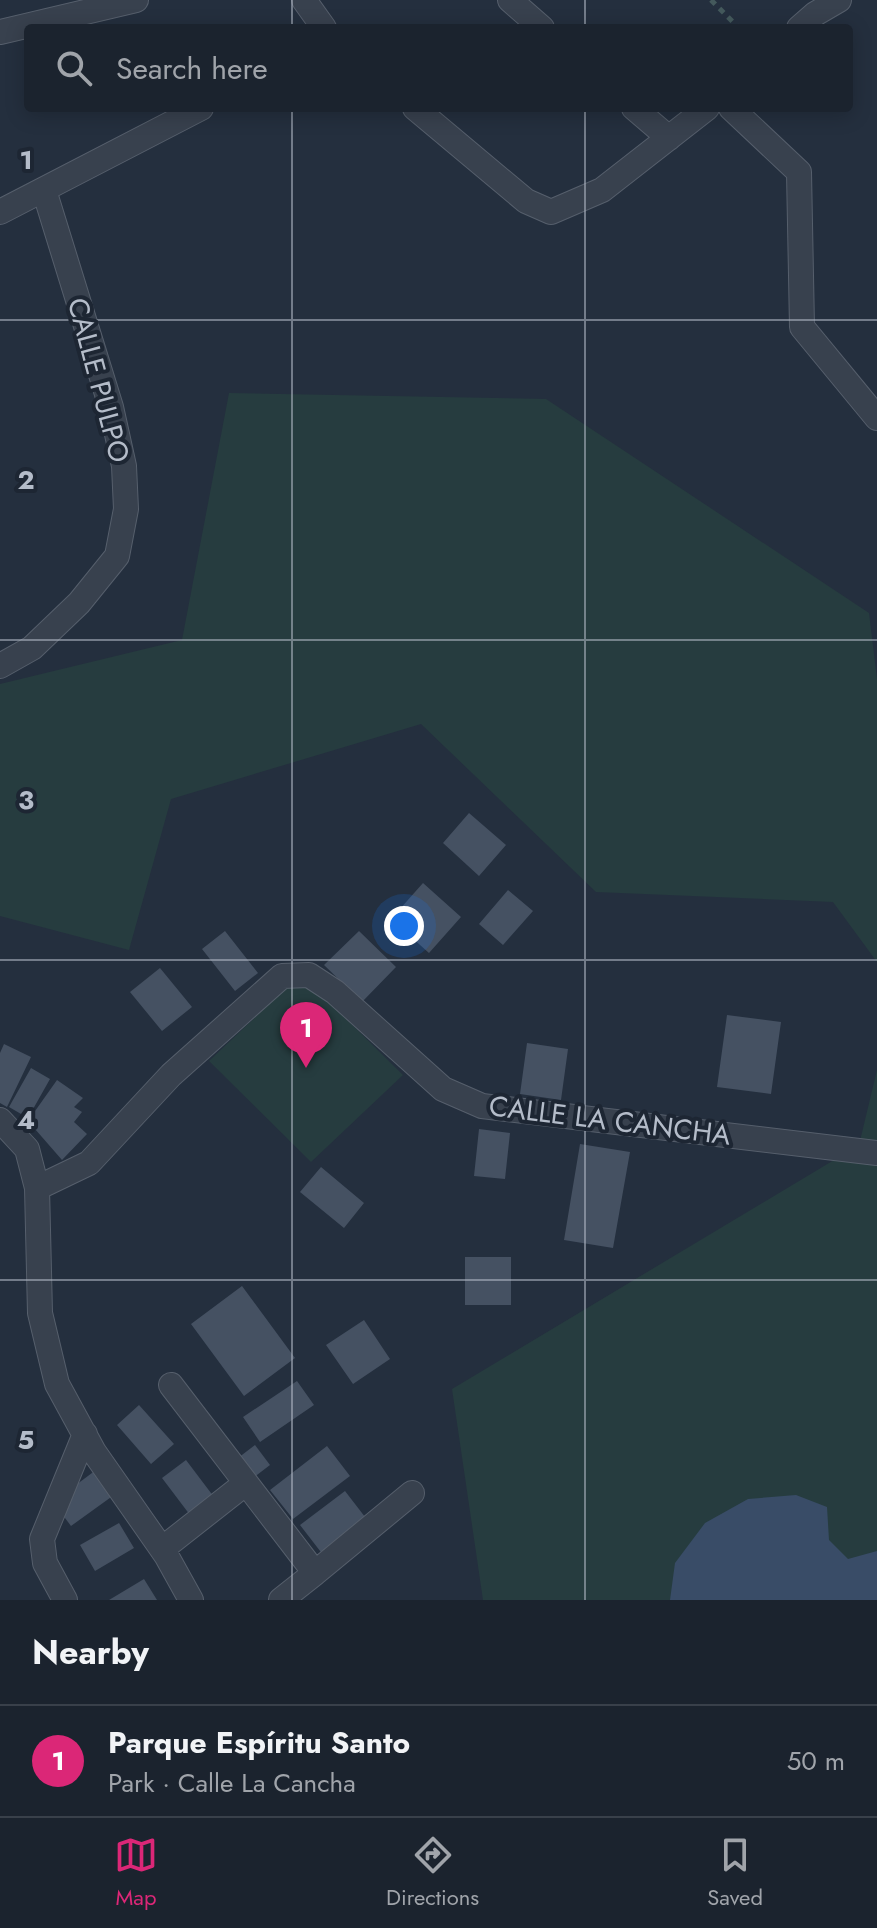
<!DOCTYPE html>
<meta charset="utf-8">
<style>
:root{--surface:#1b232e;--page:#242b36;--text:#f1f3f6;--muted:#a0a4aa;--line:#39404a;--accent:#db2777}
body{margin:0;font-family:Jost,sans-serif;background:var(--page);color:var(--text)}
.you{position:absolute;left:404px;top:926px;width:28px;height:28px;margin:-20px;border:6px solid #fff;border-radius:50%;background:#1a73e8;box-shadow:0 0 0 12px #1a73e833}
.badge{display:grid;place-items:center;width:52px;height:52px;border-radius:50%;background:var(--accent);color:#fff;font-size:26px;font-weight:700}
.pin{position:absolute;translate:-50% -66px;filter:drop-shadow(0 2px 4px #0008)}
.pin::after{content:'';position:absolute;top:42px;width:28px;height:24px;background:inherit;clip-path:polygon(0 0,100% 0,50% 100%)}
.list{margin:0;padding:0;list-style:none}
h2{display:flex;justify-content:space-between;align-items:center;height:104px;margin:0;padding:0 32px;font-size:34px}
h2 small{font-size:26px;font-weight:400;color:var(--muted)}
.list li{display:grid;grid-template-columns:52px 1fr auto;gap:24px;align-items:center;box-sizing:border-box;height:112px;padding:0 32px;border-top:2px solid var(--line)}
.list b{display:block;font-size:30px;white-space:nowrap}
.list p{margin:0;font-size:26px;white-space:nowrap;color:var(--muted)}
.list em{font-size:26px;font-style:normal;color:var(--muted)}
.icon{flex:none;width:44px;height:44px;fill:none;stroke:currentColor;stroke-width:2;stroke-linecap:round;stroke-linejoin:round}
.map{position:relative;flex:none;width:877px;height:1600px;overflow:hidden}
.search{position:absolute;background:var(--surface);box-shadow:0 4px 20px #0003;left:24px;right:24px;top:24px;height:88px;display:flex;align-items:center;gap:20px;box-sizing:border-box;padding:0 28px;border-radius:8px;color:var(--muted);font-size:30px}
.sheet{height:216px;background:var(--surface)}
nav{display:flex;justify-content:space-around;align-items:center;box-sizing:border-box;height:112px;border-top:2px solid var(--line);background:var(--surface);font-size:22px;color:var(--muted)}
nav a{display:grid;justify-items:center;gap:4px}
nav .on{color:var(--accent)}
.map>svg:first-child{display:block}
.green{fill:#263c3f}
.water{fill:#394c67}
.building{fill:#455162}
.lines{fill:none;stroke-linecap:round;stroke-linejoin:round}
.minor-casing{stroke:#565f6c;stroke-width:26}
.path{stroke:#44595c;stroke-width:5;stroke-dasharray:6 6;stroke-linecap:butt}
.minor{stroke:#38414e;stroke-width:24}
.grid{fill:none;stroke:#b4bcc9;stroke-width:2;stroke-opacity:0.55}
.labels{text-anchor:middle;stroke-width:8;stroke-linejoin:round;paint-order:stroke}
.street-label{font-size:28px;fill:#b4bcc9;stroke:#1d2633}
.grid-label{font-size:26px;text-anchor:middle;font-weight:bold;fill:#b4bcc9;stroke:#1d2633;stroke-width:8;stroke-linejoin:round;paint-order:stroke}
</style>
<div class="map">
<svg width="877" height="1600" viewBox="0 0 877 1600">
<rect width="100%" height="100%" fill="#242f3e"/>
<path class="green" d="M229 393 546 399 869 613 877 679V962L833 902 596 892 421 724 171 799 129 950 0 916V684L182 640Z
M301 986 318 991 403 1075 311 1162 209 1061 287 987Z
M877 1070V1600H483L452 1389 859 1145Z"/>
<path class="water" d="M796 1495 827 1507 829 1540 848 1559 877 1551V1600H670L675 1563 705 1523 748 1499Z"/>
<path class="building" d="M469 813 506 845 479 876 443 843Z
M423 883 461 917 429 953 391 919Z
M508 890 533 911 503 945 479 924Z
M225 931 258 973 235 991 202 949Z
M359 931 396 967 362 1002 324 965Z
M160 968 192 1007 162 1031 130 992Z
M727 1015 781 1022 771 1094 717 1087Z
M527 1043 568 1049 561 1100 520 1094Z
M4 1044 31 1057 7 1107 0 1103V1053Z
M31 1068 50 1079 28 1118 9 1107Z
M57 1080 83 1098 74 1107 82 1112 74 1122 87 1134 62 1160 28 1121Z
M479 1129 510 1133 505 1179 474 1176Z
M580 1144 630 1152 613 1248 564 1240Z
M321 1167 364 1203 344 1228 300 1192Z
M465 1257H511V1305H465Z
M242 1286 295 1358 244 1396 191 1324Z
M364 1320 390 1359 353 1384 326 1345Z
M297 1381 314 1405 260 1442 243 1417Z
M139 1405 174 1444 151 1464 117 1425Z
M255 1445 270 1465 249 1481 234 1461Z
M327 1446 350 1476 293 1519 270 1490Z
M186 1460 214 1497 190 1515 162 1478Z
M96 1470 114 1495 71 1526 53 1502Z
M345 1491 372 1526 327 1560 300 1525Z
M119 1523 134 1548 95 1571 80 1545Z
M144 1579 157 1600H109Z"/>
<g class="lines">
<g class="minor-casing">
<path id="minor" d="M304 0 324 28
M510 0 542 28
M799 28 815 14 839 0
M0 32 136 0
M415 108 526 201 551 212 602 190 707 108
M634 108 669 138
M731 108 799 172 802 327 877 418
M0 212 201 108
M0 666 32 648 79 603 117 556 126 509 124 466 111 407 44 190
M0 1120 27 1149 37 1188 40 1313 57 1384 94 1452 166 1555 191 1600
M37 1188 89 1163 171 1075 282 976 309 975 335 992 443 1089 482 1106 877 1153
M171 1385 315 1573 412 1493
M162 1549 246 1483
M65 1600 45 1563 42 1539 85 1434
M281 1600 315 1573"/>
</g>
<path class="path" d="M711 0 739 28"/>
<use href="#minor" class="minor"/>
</g>
<path class="grid" d="M292 0V28M585 0V28M292 108V1600M585 108V1600M0 320H877M0 640H877M0 960H877M0 1280H877"/>
<g class="labels">
<g class="street-label">
<text transform="translate(99 380) rotate(75)" y="10">CALLE PULPO</text>
<text transform="translate(610 1120) rotate(7)" y="10">CALLE LA CANCHA</text>
</g>
</g>
<g class="grid-label">
<text x="26" y="169">1</text>
<text x="26" y="489">2</text>
<text x="26" y="809">3</text>
<text x="26" y="1129">4</text>
<text x="26" y="1449">5</text>
</g>
</svg>
<div class="you"></div>
<div class="pin badge" style="left:306px;top:1068px">1</div>
<div class="search"><svg class="icon" aria-label="search" viewBox="0 0 24 24"><circle cx="10" cy="10" r="6"/><path d="M15 15l6 6"/></svg>Search here</div>
</div>
<section class="sheet">
<h2>Nearby<small></small></h2>
<ul class="list">
<li><span class="badge">1</span><div><b>Parque Espíritu Santo</b><p>Park · Calle La Cancha</p></div><em>50 m</em></li>
</ul>
</section>
<nav>
<a class="on"><svg class="icon" aria-label="map" viewBox="0 0 24 24"><path d="M3 6l6-2 6 2 6-2v14l-6 2-6-2-6 2zM9 4v14M15 6v14"/></svg>Map</a>
<a><svg class="icon" aria-label="directions" viewBox="0 0 24 24"><path d="M12 3l9 9-9 9-9-9zM9 14v-3h6M13 9l2 2-2 2"/></svg>Directions</a>
<a><svg class="icon" aria-label="saved" viewBox="0 0 24 24"><path d="M7 4h10v16l-5-4-5 4z"/></svg>Saved</a>
</nav>
